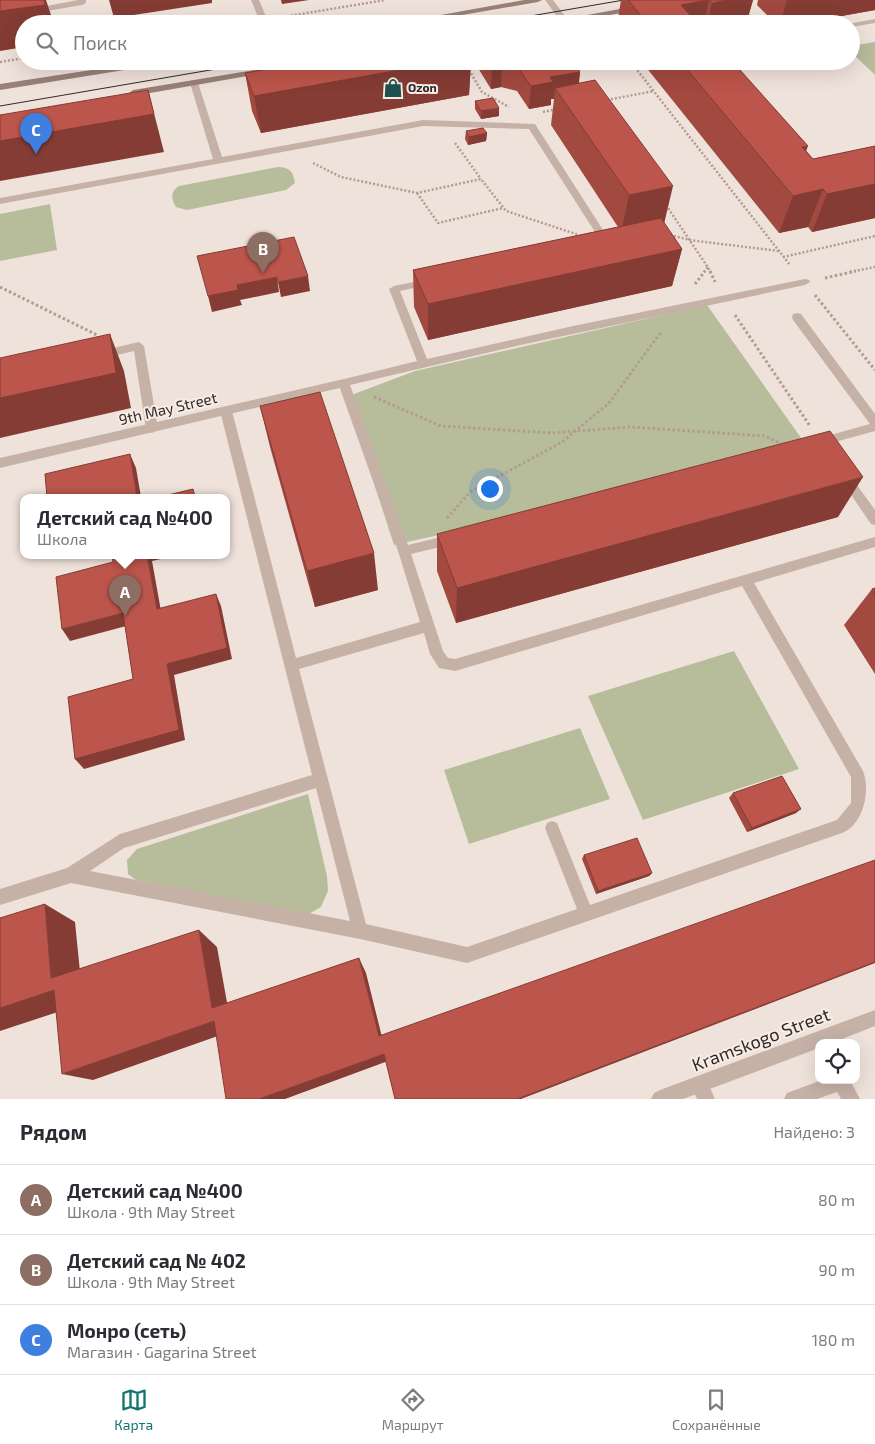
<!DOCTYPE html>
<html lang="ru">
<meta charset="utf-8">
<style>
:root{--surface:#fff;--page:#f7f7f7;--text:#2b2b33;--muted:#7c7c81;--line:#e1e1e2;--accent:#0f766e}
body{margin:0;font-family:"Exo 2",sans-serif;background:var(--page);color:var(--text)}
.controls{position:absolute;right:15px;bottom:15px;display:grid;overflow:hidden;border-radius:10px;box-shadow:0 5px 20px #0002}
.controls button{width:45px;height:45px;display:grid;place-items:center;padding:0;border:0;border-bottom:1px solid var(--line);background:var(--surface);color:var(--text);font:25px sans-serif}
.you{position:absolute;left:489px;top:488px;width:18px;height:18px;margin:-12px;border:4px solid #fff;border-radius:50%;background:#1a73e8;box-shadow:0 0 0 8px #1a73e833}
.badge{display:grid;place-items:center;width:32px;height:32px;border-radius:50%;background:var(--accent);color:#fff;font-size:16px;font-weight:700}
.pin{position:absolute;translate:-50% -41px;filter:drop-shadow(0 1px 2px #0008)}
.pin::after{content:'';position:absolute;top:26px;width:18px;height:15px;background:inherit;clip-path:polygon(0 0,100% 0,50% 100%)}
.popup{position:absolute;left:20px;top:494px;width:210px;height:65px;box-sizing:border-box;display:grid;place-content:center;border-radius:10px;background:var(--surface);filter:drop-shadow(0 1px 4px #0005);font-size:16px;white-space:nowrap;color:var(--muted)}
.popup b{font-size:19px;color:var(--text)}
.popup::after{content:'';position:absolute;left:50%;top:100%;margin-left:-10px;border:10px solid transparent;border-top-color:var(--surface)}
.list{margin:0;padding:0;list-style:none}
h2{display:flex;justify-content:space-between;align-items:center;height:65px;margin:0;padding:0 20px;font-size:21px}
h2 small{font-size:16px;font-weight:400;color:var(--muted)}
.list li{display:grid;grid-template-columns:32px 1fr auto;gap:15px;align-items:center;box-sizing:border-box;height:70px;padding:0 20px;border-top:1px solid var(--line)}
.list b{display:block;font-size:19px;white-space:nowrap}
.list p{margin:0;font-size:16px;white-space:nowrap;color:var(--muted)}
.list em{font-size:16px;font-style:normal;color:var(--muted)}
.icon{flex:none;width:28px;height:28px;fill:none;stroke:currentColor;stroke-width:2;stroke-linecap:round;stroke-linejoin:round}
.map{position:relative;flex:none;width:875px;height:1099px;overflow:hidden}
.search{position:absolute;background:var(--surface);box-shadow:0 5px 20px #0002;left:15px;right:15px;top:15px;height:55px;display:flex;align-items:center;gap:12px;box-sizing:border-box;padding:0 18px;border-radius:28px;color:var(--muted);font-size:19px}
.sheet{height:275px;background:var(--surface)}
nav{display:flex;justify-content:space-around;align-items:center;box-sizing:border-box;height:70px;border-top:1px solid var(--line);background:var(--surface);font-size:14px;color:var(--muted)}
nav a{display:grid;justify-items:center;gap:2px}
nav .on{color:var(--accent)}
.map>svg:first-child{display:block}
.green{fill:#b7bd9b}
.lines{fill:none;stroke-linecap:round;stroke-linejoin:round}
.path-far1{stroke:#b29b91;stroke-width:2.5;stroke-dasharray:2 2;stroke-linecap:butt}
.path{stroke:#b29b91;stroke-width:3;stroke-dasharray:2.5 2.5;stroke-linecap:butt}
.service{fill:#c6b1a7;fill-rule:evenodd}
.minor{fill:#c6b1a7;fill-rule:evenodd}
.secondary{fill:#998079;fill-rule:evenodd}
.tram{stroke:#332927;stroke-width:1}
.wall{fill:#a24940}
.shaded-wall{fill:#843c34}
.building{fill:#bc554b;stroke:#843c34}
.labels{text-anchor:middle;stroke-width:4;stroke-linejoin:round;paint-order:stroke}
.far-poi-label{font-size:12px;font-weight:bold;fill:#332927;stroke:#f7ede6;text-anchor:start}
.street-label{font-size:15px;fill:#332927;stroke:#f7ede6}
.near-street-label{font-size:18px;fill:#332927;stroke:#f7ede6}
</style>
<div class="map">
<svg width="875" height="1099" viewBox="0 0 875 1099">
<rect width="100%" height="100%" fill="#efe2da"/>
<path class="green" d="M875 42V75L851 52V46Z
M278 167C290 167 293 172 295 183L286 190 187 210 176 207C171 199 170 192 179 186Z
M50 204 57 250 0 261V214Z
M707 305 811 452 394 545 346 397 415 371Z
M734 651 799 769 643 820 588 696Z
M580 728 610 799 469 844 444 770Z
M308 794 327 876 328 891 321 907 307 915 136 880 128 874 127 860 137 849Z"/>
<g class="lines">
<path class="path-far1" d="M283 17 385 0
M630 61 790 265
M0 62 24 58
M469 70 482 92 509 107
M607 100 654 91
M543 112 557 109
M455 143 481 179
M313 163 341 177 417 193 481 179 506 211 579 235
M417 193 438 223 503 208
M666 205 711 272
M670 235 690 240 778 251
M783 257 875 236
M704 272 708 267
M850 272 875 267"/>
<path class="path" d="M710 271 715 282
M825 278 856 271
M695 284 705 271
M0 287 97 335
M815 295 875 370
M735 315 810 426
M374 397 441 426 552 433 631 427 765 436 784 445
M447 518 470 492 562 442 609 403 661 332"/>
<path class="service" d="M78 0H86V3L82 5 0 19V15Z
M251 0H259L269 24H261Z
M728 0H736L759 24H750Z
M875 19V23L851 27V24H848Z
M194 80 198 83 222 157 423 120 535 124 612 244 607 247 604 246 529 129 423 126 0 204V198L213 159 190 83Z
M428 279 432 280V284L400 291 427 359 573 326 805 279 809 280 810 282 805 285 516 346 350 385 408 545 453 534 457 535 459 539 457 543 453 544 411 554 443 651 448 658 455 659 875 537V547L754 583 863 771C871 791 863 825 842 833L467 963 360 939 71 883 0 905V889L67 868 120 834 312 775 220 411 222 408H230L232 411 296 658 420 622 398 551 338 383 344 379 417 361 389 289 394 286ZM742 586 851 777V803L837 820 590 905 557 823 552 821 547 823 545 828 577 909 467 947 366 924 299 669 424 633 430 654 439 668 455 671ZM316 788 350 921 90 871 124 848Z
M797 313 801 314 875 414V431L820 446 816 445 814 442 816 439 870 424 793 320 792 317 793 314Z
M139 342 144 346 158 429 152 433 146 429 134 351 100 359 95 355 100 351Z
M700 1076 706 1079 715 1099H697L691 1085 694 1079Z
M822 1080H850L860 1099H841L837 1092 817 1099H784L787 1093Z"/>
<path class="minor" d="M545 0H553L568 20 567 22H561Z
M344 379 348 380 350 383 348 386 0 468V458Z
M845 472 849 474 875 510V525L871 524 841 480 839 477 841 474Z
M875 1010V1026L832 1043H819V1048L683 1099H651L654 1093 660 1090Z"/>
<path class="secondary" d="M524 0H542L538 2 410 24H391Z
M636 6 640 8 639 10 557 24H538Z
M150 61H172L168 63 0 90V84Z
M261 69H264V73L133 96 129 93 133 90Z"/>
<path class="tram" d="M451 24 491 17
M484 24 624 0
M0 106 263 61"/>
</g>
<path class="wall" d="M621 0H753L746 24H617Z
M758 0H875V10L797 24H776L757 5Z
M314 61H471L469 95 261 133 252 111 245 73Z
M471 61H572L580 72 579 83 664 223 682 249 672 286 428 340 414 307 413 270 618 227 551 125 554 99H551V105L529 109 517 91 501 87 491 89 478 68H476Z
M641 61H732L813 159 875 146V218L812 232 808 227 779 233Z
M475 101 499 116 481 119 475 109Z
M466 131 487 133 486 141 468 145 465 139Z
M260 406 378 590 315 607 270 447Z
M838 517 456 623 437 571V534Z
M875 588V674L844 625 872 589Z
M733 793 796 813 747 832 729 798Z
M584 855 652 873 649 876 596 894 582 859Z"/>
<path class="shaded-wall" d="M44 0H46L54 24H24V47L0 51V11Z
M109 0H212V3L114 18Z
M281 0H309L282 4Z
M709 0 704 24H677L681 5Z
M729 0H753L746 24H707L712 3Z
M787 0H875V10L797 24H780Z
M450 61H471L469 95 261 133 254 96Z
M476 61H478V68H476Z
M502 65 501 87 491 89 492 66Z
M580 72 577 95 555 88 554 99H551V105L529 109 531 86 550 77Z
M148 90 164 152 0 181V139Z
M499 108V116L481 119V111Z
M487 133 486 141 468 145 469 137Z
M808 146 794 183 802 147Z
M875 184V218L812 232 827 194Z
M673 186 664 224 621 233 629 195Z
M823 189 808 227 779 233 793 196Z
M682 249 672 286 428 340V304Z
M308 276 310 291 281 297 278 282Z
M277 277 279 292 240 300 242 305 212 312 208 296 237 285Z
M110 334 124 371 131 408 0 438V398Z
M130 454 136 468 141 497H137Z
M863 477 838 517 456 623 457 588Z
M374 553 378 590 315 607 307 571Z
M147 555H178L152 561 163 622 157 609Z
M216 594 221 606 232 659 174 675 185 740 84 769 75 759 167 664Z
M123 613 130 625 70 641 62 629Z
M801 809 796 813 747 832 752 828Z
M652 873 649 876 596 894 598 891Z
M45 904 75 922 82 992 51 978Z
M199 930 217 947 230 1019 212 1008Z
M359 958 366 973 384 1045 379 1036Z
M875 962V963L521 1099H517Z
M54 990 85 1003 0 1031V1008Z
M214 1021 232 1031 93 1080 62 1074Z
M384 1054 388 1061 285 1099H259Z"/>
<path class="building" d="M0 0H44L45 5 0 11Z
M628 0H729L712 3 709 0 681 5 698 24H648Z
M314 61H450L254 96 245 73Z
M489 61H572L580 72 550 77 553 82 531 86 519 69 502 65 492 66Z
M680 61H732L808 146 802 147 813 159 875 146V184L827 194 823 189 793 196Z
M595 80 673 186 629 195 555 88Z
M148 90 154 114 0 141V115Z
M493 98 499 108 481 111 475 101Z
M483 128 487 133 469 137 466 131Z
M661 218 682 249 428 304 413 270Z
M294 237 308 276 278 282 277 277 237 285 238 290 208 296 197 256Z
M110 334 116 373 0 398V358Z
M320 392 374 553 307 571 260 406Z
M830 431 863 477 457 588 437 534Z
M130 454 137 497H47L45 474Z
M193 489 195 497H160Z
M112 555H147L157 609 216 594 227 648 167 664 179 730 75 759 68 697 133 679 123 613 62 629 56 577 113 562Z
M875 588V594L872 589Z
M782 776 801 809 752 828 733 793Z
M637 838 652 873 598 891 584 855Z
M875 860V962L517 1099H395L384 1054 259 1099H226L214 1021 62 1074 54 990 0 1008V918L45 904 51 978 199 930 212 1008 359 958 379 1036Z"/>
<defs>
<g id="shop-bare" transform="scale(1.5)"><path d="M-5-2.5h2.3a2.7 3.5 0 0 1 5.4 0H5L5.5 6h-11ZM-1.5-2.5h3a1.5 2.3 0 0 0-3 0Z" fill="#20514d" stroke="#f7ede6" stroke-width="2.5" paint-order="stroke"/></g>
</defs>
<g fill-rule="evenodd">
<use href="#shop-bare" x="393" y="88"/>
</g>
<g class="labels">
<g class="far-poi-label">
<text x="408" y="92">Ozon</text>
</g>
<g class="street-label">
<text transform="translate(168 409) rotate(-13)" y="5">9th May Street</text>
</g>
<g class="near-street-label">
<text transform="translate(761 1040) rotate(-21)" y="6">Kramskogo Street</text>
</g>
</g>
</svg>
<div class="controls">
<button><svg class="icon" aria-label="locate" viewBox="0 0 24 24"><circle cx="12" cy="12" r="6"/><path d="M12 2v4M12 18v4M2 12h4M18 12h4"/></svg></button>
</div>
<div class="you"></div>
<div class="pin badge" style="left:125px;top:616px;background:#8d6e63">A</div>
<div class="popup"><b>Детский сад №400</b>Школа</div>
<div class="pin badge" style="left:263px;top:273px;background:#8d6e63">B</div>
<div class="pin badge" style="left:36px;top:154px;background:#3f7fe0">C</div>
<div class="search"><svg class="icon" aria-label="search" viewBox="0 0 24 24"><circle cx="10" cy="10" r="6"/><path d="M15 15l6 6"/></svg>Поиск</div>
</div>
<section class="sheet">
<h2>Рядом<small>Найдено: 3</small></h2>
<ul class="list">
<li><span class="badge" style="background:#8d6e63">A</span><div><b>Детский сад №400</b><p>Школа · 9th May Street</p></div><em>80 m</em></li>
<li><span class="badge" style="background:#8d6e63">B</span><div><b>Детский сад № 402</b><p>Школа · 9th May Street</p></div><em>90 m</em></li>
<li><span class="badge" style="background:#3f7fe0">C</span><div><b>Монро (сеть)</b><p>Магазин · Gagarina Street</p></div><em>180 m</em></li>
</ul>
</section>
<nav>
<a class="on"><svg class="icon" aria-label="map" viewBox="0 0 24 24"><path d="M3 6l6-2 6 2 6-2v14l-6 2-6-2-6 2zM9 4v14M15 6v14"/></svg>Карта</a>
<a><svg class="icon" aria-label="directions" viewBox="0 0 24 24"><path d="M12 3l9 9-9 9-9-9zM9 14v-3h6M13 9l2 2-2 2"/></svg>Маршрут</a>
<a><svg class="icon" aria-label="saved" viewBox="0 0 24 24"><path d="M7 4h10v16l-5-4-5 4z"/></svg>Сохранённые</a>
</nav>
